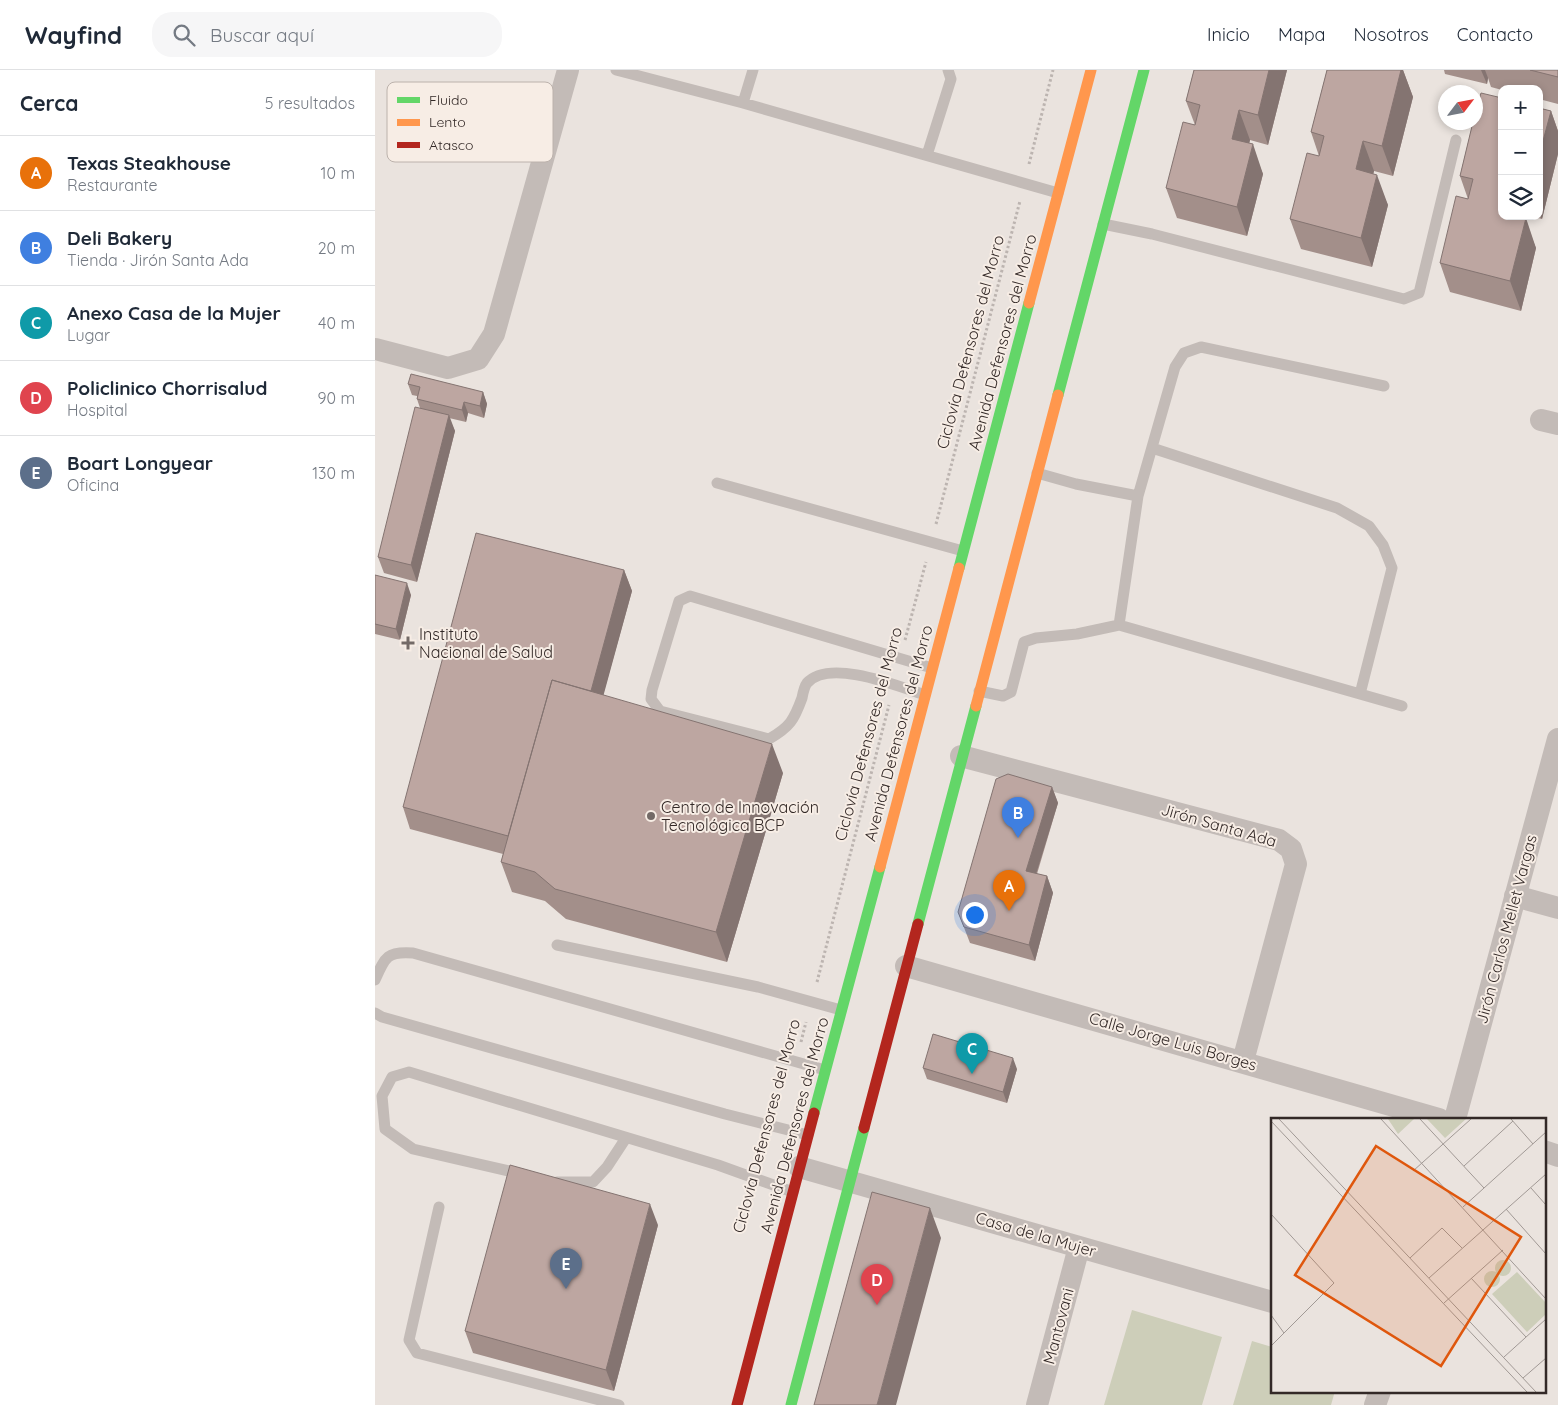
<!DOCTYPE html>
<html lang="es">
<meta charset="utf-8">
<style>
:root{--surface:#fff;--page:#f6f6f7;--text:#1f2937;--muted:#747a83;--line:#e0e1e3;--accent:#2563eb}
body{margin:0;font-family:Quicksand,sans-serif;background:var(--page);color:var(--text)}
.controls{position:absolute;right:15px;top:15px;display:grid;overflow:hidden;border-radius:10px;box-shadow:0 2px 8px #0003}
.controls button{width:45px;height:45px;display:grid;place-items:center;padding:0;border:0;border-bottom:1px solid var(--line);background:var(--surface);color:var(--text);font:25px sans-serif}
.compass{position:absolute;left:1063px;top:15px;width:45px;height:45px;border-radius:50%;background:var(--surface);box-shadow:0 2px 8px #0003;rotate:58deg}
.you{position:absolute;left:599px;top:844px;width:18px;height:18px;margin:-12px;border:4px solid #fff;border-radius:50%;background:#1a73e8;box-shadow:0 0 0 8px #1a73e833}
.badge{display:grid;place-items:center;width:32px;height:32px;border-radius:50%;background:var(--accent);color:#fff;font-size:16px;font-weight:700}
.pin{position:absolute;translate:-50% -41px;filter:drop-shadow(0 1px 2px #0008)}
.pin::after{content:'';position:absolute;top:26px;width:18px;height:15px;background:inherit;clip-path:polygon(0 0,100% 0,50% 100%)}
.list{margin:0;padding:0;list-style:none}
h2{display:flex;justify-content:space-between;align-items:center;height:65px;margin:0;padding:0 20px;font-size:21px}
h2 small{font-size:16px;font-weight:400;color:var(--muted)}
.list li{display:grid;grid-template-columns:32px 1fr auto;gap:15px;align-items:center;box-sizing:border-box;height:75px;padding:0 20px;border-top:1px solid var(--line)}
.list b{display:block;font-size:19px;white-space:nowrap}
.list p{margin:0;font-size:16px;white-space:nowrap;color:var(--muted)}
.list em{font-size:16px;font-style:normal;color:var(--muted)}
.icon{flex:none;width:28px;height:28px;fill:none;stroke:currentColor;stroke-width:2;stroke-linecap:round;stroke-linejoin:round}
.map{position:relative;flex:none;width:1183px;height:1335px;overflow:hidden}
header{display:flex;align-items:center;gap:30px;box-sizing:border-box;height:70px;padding:0 25px;background:var(--surface);border-bottom:1px solid var(--line)}
header strong{font-size:24px}
nav{display:flex;gap:28px;margin-inline-start:auto;font-size:18px}
.search{width:350px;height:45px;background:var(--page);display:flex;align-items:center;gap:12px;box-sizing:border-box;padding:0 18px;border-radius:20px;color:var(--muted);font-size:19px}
main{display:flex}
aside{flex:1;background:var(--surface)}
.map>svg:first-child{display:block}
.green{fill:#cdceb9}
.lines{fill:none;stroke-linecap:round;stroke-linejoin:round}
.path{stroke:#bcb4b0;stroke-width:3;stroke-dasharray:2.5 2.5;stroke-linecap:butt}
.lane{stroke:#c3bbb7;stroke-width:11}
.street{stroke:#c3bbb7;stroke-width:22}
.fast{stroke:#63d668;stroke-width:11}
.slow{stroke:#ff974d;stroke-width:11}
.jam{stroke:#b3261e;stroke-width:11}
.wall{fill:#a38f8a}
.shaded-wall{fill:#847471}
.building{fill:#bda6a1;stroke:#847471}
.poi-dot{fill:#736a67;stroke:#f7ede5;stroke-width:2}
.labels{text-anchor:middle;stroke-width:4;stroke-linejoin:round;paint-order:stroke}
.street-label{font-size:16px;fill:#332927;stroke:#f7ede5}
.poi-label{font-size:16px;fill:#332927;stroke:#f7ede5;text-anchor:start}
.inset-road{fill:none;stroke:#a19995;stroke-width:1}
.view{fill:#df570d;fill-opacity:0.15;stroke:#df570d;stroke-width:2.5}
.inset-edge{fill:none;stroke:#332927;stroke-width:2.5}
.key{fill:#f7ede5;stroke:#bcb2ac;stroke-width:1}
.key-label{font-size:14px;fill:#332927}
</style>
<header>
<strong>Wayfind</strong>
<div class="search"><svg class="icon" aria-label="search" viewBox="0 0 24 24"><circle cx="10" cy="10" r="6"/><path d="M15 15l6 6"/></svg>Buscar aquí</div>
<nav><a>Inicio</a><a>Mapa</a><a>Nosotros</a><a>Contacto</a></nav>
</header>
<main>
<aside>
<h2>Cerca<small>5 resultados</small></h2>
<ul class="list">
<li><span class="badge" style="background:#e8710a">A</span><div><b>Texas Steakhouse</b><p>Restaurante</p></div><em>10 m</em></li>
<li><span class="badge" style="background:#3f7fe0">B</span><div><b>Deli Bakery</b><p>Tienda · Jirón Santa Ada</p></div><em>20 m</em></li>
<li><span class="badge" style="background:#0f9aa8">C</span><div><b>Anexo Casa de la Mujer</b><p>Lugar</p></div><em>40 m</em></li>
<li><span class="badge" style="background:#e0444e">D</span><div><b>Policlinico Chorrisalud</b><p>Hospital</p></div><em>90 m</em></li>
<li><span class="badge" style="background:#5c6f8a">E</span><div><b>Boart Longyear</b><p>Oficina</p></div><em>130 m</em></li>
</ul>
</aside>
<div class="map">
<svg width="1183" height="1335" viewBox="0 0 1183 1335">
<rect width="100%" height="100%" fill="#eae3de"/>
<path class="green" d="M757 1240 847 1267 827 1335H729Z
M877 1271 897 1277V1321H960L956 1335H858Z"/>
<g class="lines">
<path class="path" d="M654 94 678 0
M561 454 645 131
M530 570 551 492
M442 912 514 635
M426 972 431 952"/>
<path class="lane" d="M241 0 368 33 683 123
M368 33 378 0
M552 85 576 9 573 0
M728 154 777 164 1029 229 1044 223 1081 70
M777 378 962 438 994 456 1008 475 1017 498 985 624
M662 403 701 414 763 426 800 297 809 283 826 277 1009 316
M342 413 588 481
M763 426 744 555 1027 636
M604 621 628 626 636 622 649 572 661 568 702 564 744 555
M550 625C523 616 454 588 432 613 429 617 428 623 427 628 419 650 415 657 394 669L285 641 276 629 277 620 304 531 315 526 557 598
M182 875 383 917 466 940
M0 910C10 887 12 881 38 883L450 1000
M0 943 7 947 350 1044 433 1065
M147 1104 38 1079 10 1059 7 1026 17 1007 34 1002 343 1095 418 1122
M182 1112H218L232 1097 251 1068
M64 1137 34 1270 42 1283 244 1335"/>
<path class="street" d="M0 279 73 298 103 289 119 264 193 0
M1166 350 1183 354
M586 686 904 770 916 779 921 794 868 991
M1140 826 1183 838
M531 896 1064 1049
M1080 1049 1183 669
M1169 1081 1183 1086
M424 1097 897 1232
M662 1335 704 1177
M1000 1335 1005 1321"/>
<path class="fast" d="M683 325 769 0
M584 498 654 233
M543 854 601 636
M439 1043 505 797
M416 1335 489 1058"/>
<path class="slow" d="M654 233 716 0
M601 636 683 325
M505 797 584 498"/>
<path class="jam" d="M489 1058 543 854
M362 1335 439 1043"/>
</g>
<path class="wall" d="M819 0H912L893 75 875 70 874 73 888 104 872 166 802 148 791 118 820 55 811 31Z
M952 0H1028L1038 27 1018 106 999 101 998 104 1013 135 997 197 926 179 915 149 944 86 936 62Z
M1069 0H1183V34L1164 29V19H1127V20L1116 17 1113 8 1112 14 1070 4Z
M1164 38 1176 41 1183 61V84L1167 149 1155 146H1164Z
M1098 52 1127 146H1148V147L1161 178 1146 241 1075 222 1065 193 1093 129 1085 106Z
M33 314 108 322 112 334 109 348 93 343 91 352 74 348 80 361 42 512 9 503 3 487 45 338 42 329V326L37 325Z
M249 500 257 521 228 625 408 703 352 892 191 849 170 831 137 822 126 792 128 784 35 759 28 737Z
M0 505 36 525 25 570 0 564Z
M677 717 683 733 662 804 672 806 678 823 660 891 595 873 583 842Z
M548 998 642 999 632 1033 552 1009Z
M283 1155 239 1321 98 1283 90 1261Z"/>
<path class="shaded-wall" d="M894 0H912L893 75 883 45Z
M1026 0H1028L1038 27 1018 106 1007 76Z
M1106 0H1110L1113 8 1112 14Z
M864 40 875 70 868 98 857 69Z
M1176 41 1183 61V84L1167 149 1164 143V86Z
M988 71 999 101 992 129 981 99Z
M878 74 888 104 872 166 862 137Z
M1002 105 1013 135 997 197 986 168Z
M1151 148 1161 178 1146 241 1135 211Z
M108 322 112 334 109 348 105 336Z
M89 332 93 343 91 352 87 340Z
M74 345 80 361 42 512 36 495Z
M249 500 257 521 222 649 214 628Z
M32 513 36 525 25 570 21 559Z
M397 674 408 703 352 892 341 862Z
M677 717 683 733 657 817 651 801Z
M672 806 678 823 660 891 654 875Z
M638 988 642 999 632 1033 628 1022Z
M275 1134 283 1155 239 1321 231 1300Z
M555 1138 566 1168 521 1335H502Z"/>
<path class="building" d="M819 0H894L883 45 864 40 857 69 878 74 862 137 791 118 808 52 820 55 825 35 811 31Z
M952 0H1026L1007 76 988 71 981 99 1002 105 986 168 915 149 932 83 944 86 949 66 936 62Z
M1155 0H1183V7Z
M1106 23 1127 28V146H1143L1151 148 1135 211 1065 193 1081 126 1093 129 1098 109 1085 106 1098 52H1100V43Z
M1164 38 1176 41 1164 86Z
M36 304 108 322 105 336 89 332 87 340 42 329 45 317 33 314Z
M40 337 74 345 36 495 3 487Z
M101 463 249 500 216 621 177 610 133 766 28 737Z
M0 505 32 513 21 559 0 554Z
M177 610 397 674 341 862 180 819 160 802 126 792Z
M633 704 677 717 651 801 672 806 654 875 589 857 583 842 621 709Z
M558 964 638 988 628 1022 548 998Z
M135 1095 275 1134 231 1300 90 1261Z
M497 1122 555 1138 502 1335H439Z"/>
<g class="poi-dot">
<path d="M30.5 565.5h5v5h5v5h-5v5h-5v-5h-5v-5h5z"/>
<circle cx="276" cy="746" r="5"/>
</g>
<g class="labels">
<g class="street-label">
<text transform="translate(595 272) rotate(-75)" y="6">Ciclovía Defensores del Morro</text>
<text transform="translate(627 272) rotate(-75)" y="6">Avenida Defensores del Morro</text>
<text transform="translate(523 663) rotate(-75)" y="6">Avenida Defensores del Morro</text>
<text transform="translate(493 664) rotate(-75)" y="6">Ciclovía Defensores del Morro</text>
<text transform="translate(844 755) rotate(16)" y="6">Jirón Santa Ada</text>
<text transform="translate(1131 859) rotate(-75)" y="6">Jirón Carlos Mellet Vargas</text>
<text transform="translate(798 971) rotate(16)" y="6">Calle Jorge Luis Borges</text>
<text transform="translate(419 1055) rotate(-75)" y="6">Avenida Defensores del Morro</text>
<text transform="translate(391 1056) rotate(-75)" y="6">Ciclovía Defensores del Morro</text>
<text transform="translate(661 1164) rotate(16)" y="6">Casa de la Mujer</text>
<text transform="translate(683 1256) rotate(-75)" y="6">Mantovani</text>
</g>
<g class="poi-label">
<text x="44" y="570">Instituto<tspan x="44" dy="18">Nacional de Salud</tspan></text>
<text x="286" y="743">Centro de Innovación<tspan x="286" dy="18">Tecnológica BCP</tspan></text>
</g>
</g>
<g transform="translate(896 1048)">
<rect width="275" height="275" fill="#eae3de"/>
<path d="M117 1H143L127 16ZM156 1H195L174 20ZM224 150a8 8 0 1 1 16 0a8 8 0 1 1-16 0ZM213 161a8 8 0 1 1 16 0a8 8 0 1 1-16 0ZM246 154 275 185V196L256 214 221 176Z" fill="#cdceb9"/>
<path class="inset-road" d="M8 1 265 274M110 1 275 181M149 1 213 70M240 1 262 26M0 3 256 274M193 48 242 3M142 53 200 1M260 70 275 87M192 89 275 14M235 91 275 136M0 96 63 165 0 228M139 140 171 110 191 130M158 160 275 56M200 160 255 219M173 185 232 132M0 197 13 215M233 239 275 201M252 260 275 240"/>
<path class="view" d="M105 28 250 119 170 248 24 157Z"/>
<rect width="275" height="275" class="inset-edge"/>
</g>
<rect x="12" y="12" width="166" height="80" rx="8" class="key"/>
<rect x="22" y="27" width="23" height="6" fill="#63d668"/>
<rect x="22" y="49" width="23" height="7" fill="#ff974d"/>
<rect x="22" y="72" width="23" height="6" fill="#b3261e"/>
<g class="key-label">
<text x="54" y="35">Fluido</text>
<text x="54" y="57">Lento</text>
<text x="54" y="80">Atasco</text>
</g>
</svg>
<div class="controls">
<button>+</button>
<button>−</button>
<button><svg class="icon" aria-label="layers" viewBox="0 0 24 24"><path d="M12 4l9 5-9 5-9-5zM3 14l9 5 9-5"/></svg></button>
</div>
<svg class="compass" viewBox="-18 -18 36 36"><path d="M0-13l5 13h-10z" fill="#e53935"/><path d="M0 13l5-13h-10z" fill="#747a83"/></svg>
<div class="you"></div>
<div class="pin badge" style="left:634px;top:841px;background:#e8710a">A</div>
<div class="pin badge" style="left:643px;top:768px;background:#3f7fe0">B</div>
<div class="pin badge" style="left:597px;top:1004px;background:#0f9aa8">C</div>
<div class="pin badge" style="left:502px;top:1235px;background:#e0444e">D</div>
<div class="pin badge" style="left:191px;top:1219px;background:#5c6f8a">E</div>
</div>
</main>
